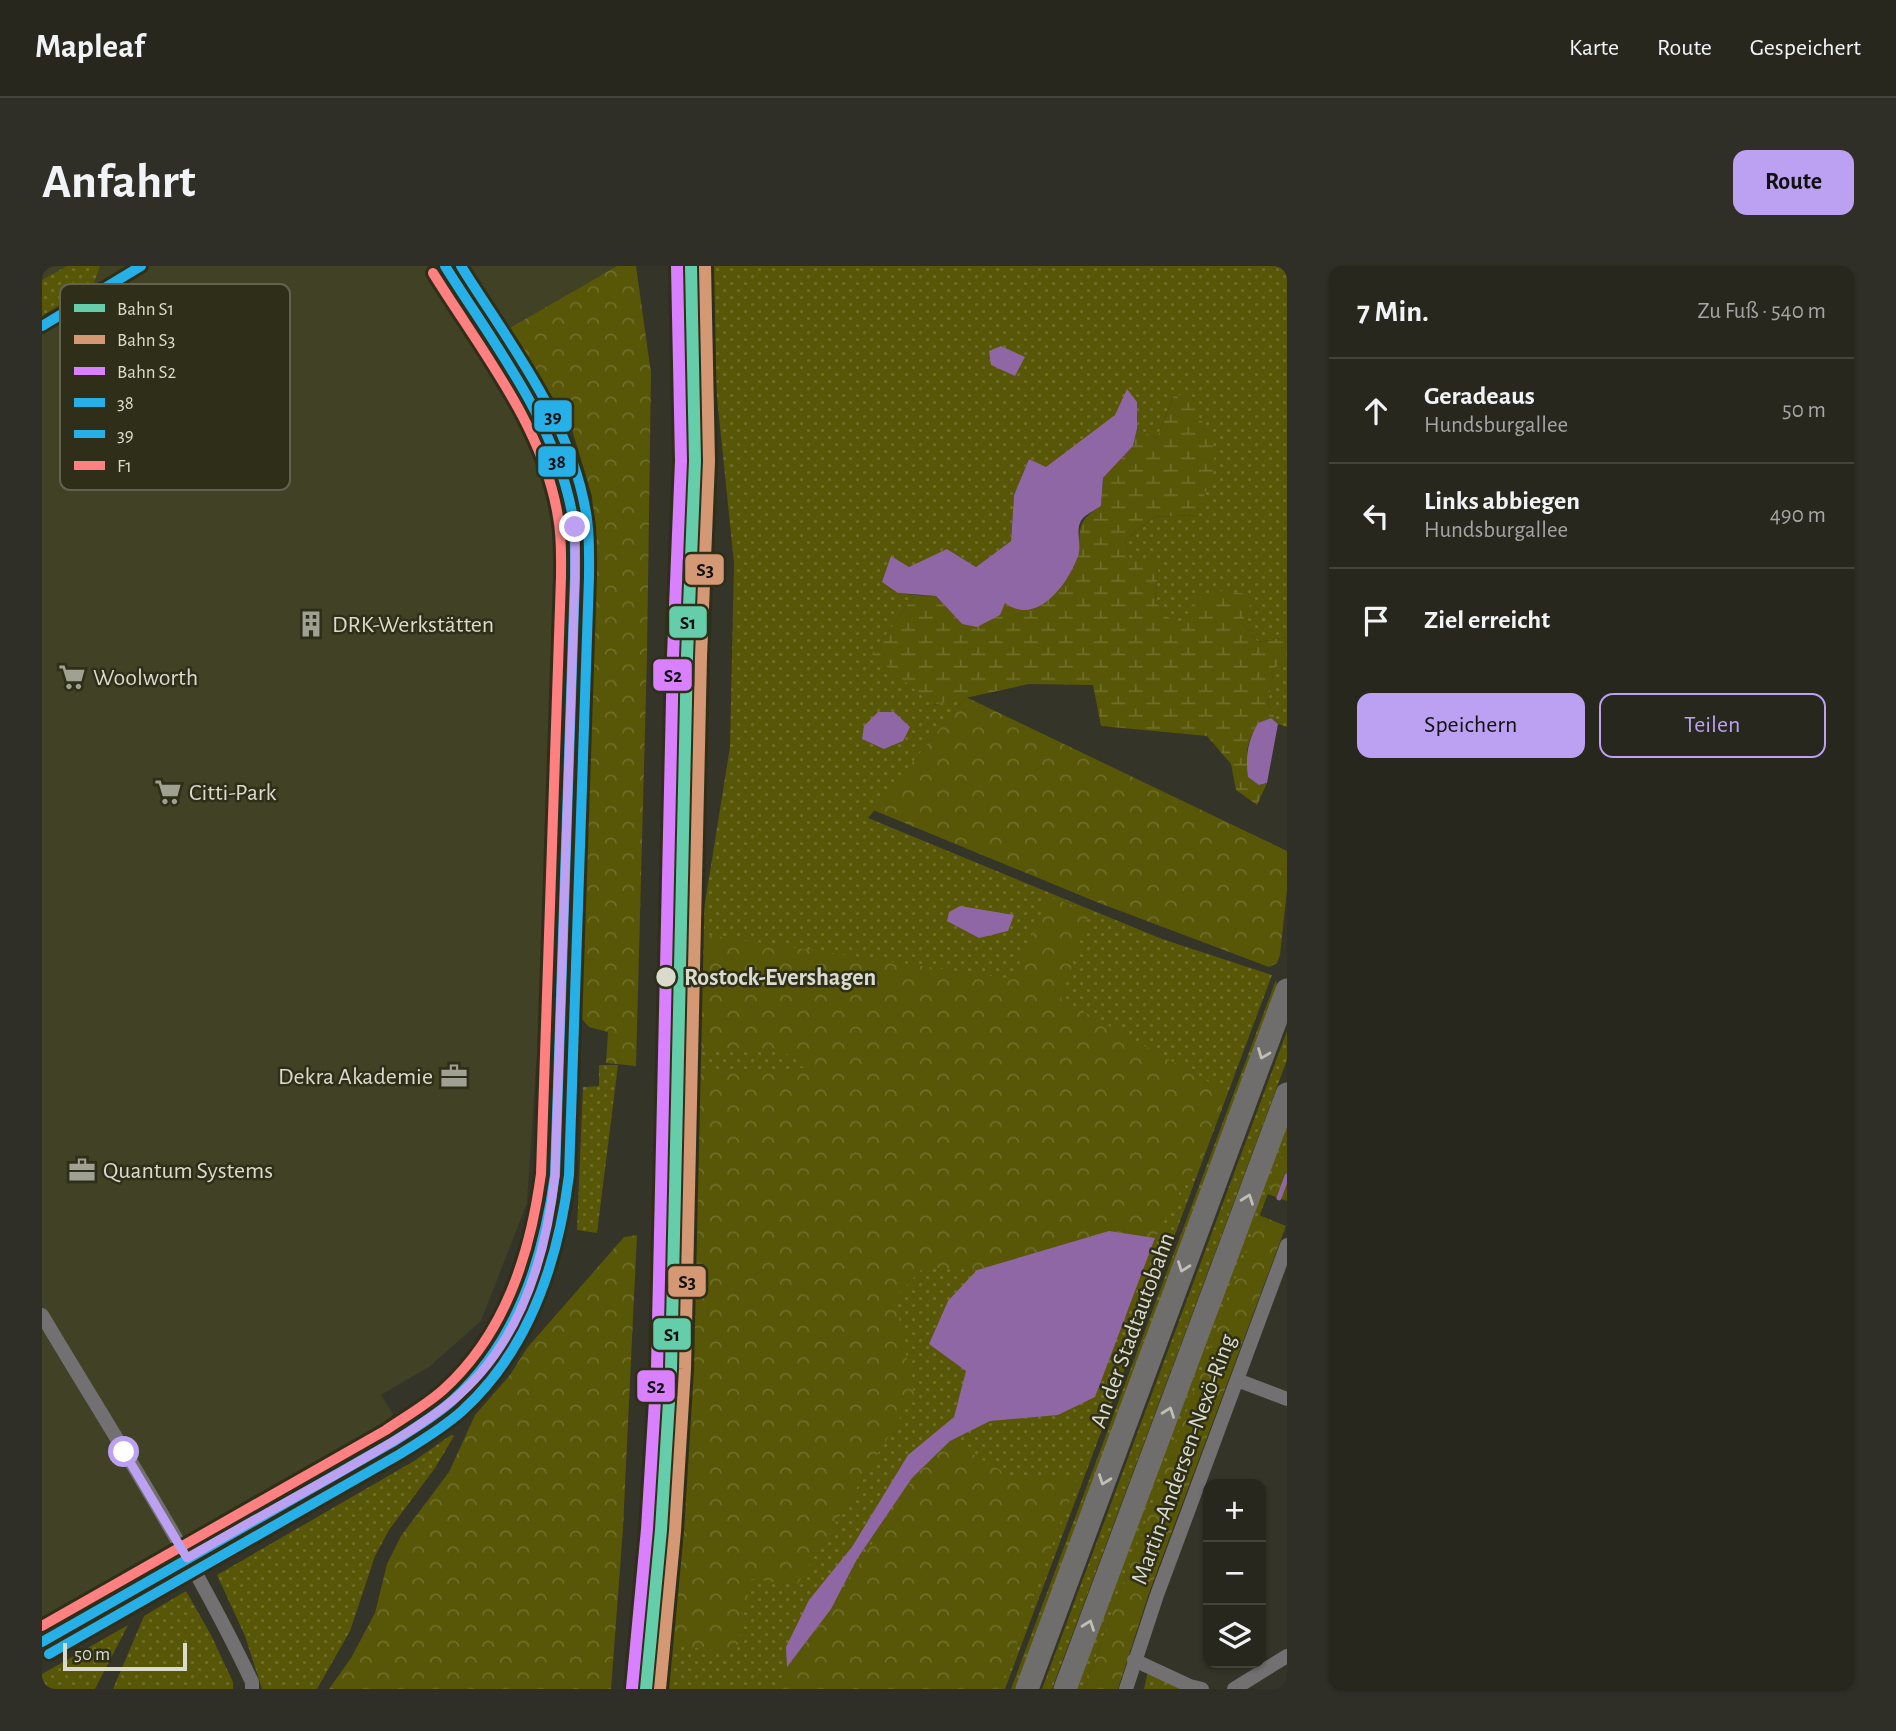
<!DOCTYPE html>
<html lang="de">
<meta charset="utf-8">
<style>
:root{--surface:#27271e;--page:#2f2f27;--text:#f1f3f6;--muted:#a4a5a4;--line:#43443c;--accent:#bca0f2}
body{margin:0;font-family:"Alegreya Sans",sans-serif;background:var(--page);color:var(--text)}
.controls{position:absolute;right:21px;bottom:21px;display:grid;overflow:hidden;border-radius:14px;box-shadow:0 2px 5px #0004}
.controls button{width:63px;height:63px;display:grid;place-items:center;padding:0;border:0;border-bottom:2px solid var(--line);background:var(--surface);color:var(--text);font:35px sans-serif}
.scale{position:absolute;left:21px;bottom:18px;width:124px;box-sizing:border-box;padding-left:7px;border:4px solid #dadacd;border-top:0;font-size:19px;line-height:24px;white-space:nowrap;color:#dadacd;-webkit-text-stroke:5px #2f2f19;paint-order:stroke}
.stop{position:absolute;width:21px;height:21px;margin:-16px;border:5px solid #bca0f2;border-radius:50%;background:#fff}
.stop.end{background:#bca0f2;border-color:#fff;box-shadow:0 2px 7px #0008}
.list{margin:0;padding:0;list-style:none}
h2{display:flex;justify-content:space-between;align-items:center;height:91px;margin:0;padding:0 28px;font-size:30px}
h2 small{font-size:23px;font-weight:400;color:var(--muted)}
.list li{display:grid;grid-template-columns:46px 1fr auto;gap:21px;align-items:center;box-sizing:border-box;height:105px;padding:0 28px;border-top:2px solid var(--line)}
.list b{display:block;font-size:26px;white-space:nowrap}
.list p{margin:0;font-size:23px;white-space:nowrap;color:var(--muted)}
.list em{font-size:23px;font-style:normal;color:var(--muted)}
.actions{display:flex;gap:14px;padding:21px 28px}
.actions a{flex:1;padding:16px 0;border:2px solid var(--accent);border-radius:14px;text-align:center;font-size:24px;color:var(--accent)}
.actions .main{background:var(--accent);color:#111}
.icon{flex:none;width:38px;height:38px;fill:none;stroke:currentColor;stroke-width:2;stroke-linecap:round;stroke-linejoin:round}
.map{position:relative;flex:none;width:1245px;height:1423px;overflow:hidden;border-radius:14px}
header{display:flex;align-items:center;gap:42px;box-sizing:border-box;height:98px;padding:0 35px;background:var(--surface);border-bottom:2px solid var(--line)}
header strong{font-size:33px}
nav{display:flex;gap:38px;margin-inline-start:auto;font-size:24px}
.intro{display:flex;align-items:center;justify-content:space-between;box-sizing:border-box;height:168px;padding:0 42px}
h1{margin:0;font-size:49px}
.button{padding:18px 32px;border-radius:14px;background:var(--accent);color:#111;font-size:24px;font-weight:700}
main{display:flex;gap:42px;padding:0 42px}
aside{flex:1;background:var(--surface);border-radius:14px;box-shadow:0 2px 5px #0004}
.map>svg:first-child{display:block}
.built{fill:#414125}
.grass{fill:url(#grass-dots)}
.forest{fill:url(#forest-crowns)}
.wetland{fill:url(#wetland-marsh)}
.water{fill:#8f67a4}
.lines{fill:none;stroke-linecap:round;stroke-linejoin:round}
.stream{stroke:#8f67a4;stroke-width:5}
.minor{stroke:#727071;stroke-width:14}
.tertiary{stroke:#727071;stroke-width:18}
.trunk{stroke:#706e6c;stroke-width:23}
.bus-1-casing{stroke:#2f2f19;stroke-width:16}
.bus-2-casing{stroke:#2f2f19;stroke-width:16}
.bus-3-casing{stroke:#2f2f19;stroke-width:16}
.bus-1{stroke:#26b0e7;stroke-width:10}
.bus-2{stroke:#26b0e7;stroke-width:10}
.bus-3{stroke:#ff8080;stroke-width:10}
.rail-1-casing{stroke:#2f2f19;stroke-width:18}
.rail-2-casing{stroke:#2f2f19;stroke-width:18}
.rail-3-casing{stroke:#2f2f19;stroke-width:18}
.rail-1{stroke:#66cdaa;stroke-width:12}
.rail-2{stroke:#d49875;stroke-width:12}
.rail-3{stroke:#d980ff;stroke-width:12}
.oneway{stroke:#c0bfb5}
.route{stroke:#bca0f2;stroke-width:9}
.stop-dot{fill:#dadacd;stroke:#2f2f19;stroke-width:2.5}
.labels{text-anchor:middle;stroke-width:5;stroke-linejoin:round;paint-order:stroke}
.poi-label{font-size:24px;fill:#dadacd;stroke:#2f2f19;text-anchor:start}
.stop-label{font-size:24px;font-weight:bold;fill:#dadacd;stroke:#2f2f19;text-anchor:start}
.street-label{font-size:24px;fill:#dadacd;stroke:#2f2f19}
.key{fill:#2f2f19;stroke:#62624f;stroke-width:2}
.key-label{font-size:19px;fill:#dadacd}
.line-badge{stroke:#2f2f19;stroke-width:2.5}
.pale-badge-label{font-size:19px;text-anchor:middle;font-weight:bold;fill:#111}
</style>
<header>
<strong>Mapleaf</strong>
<nav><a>Karte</a><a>Route</a><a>Gespeichert</a></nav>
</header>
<div class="intro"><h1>Anfahrt</h1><a class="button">Route</a></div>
<main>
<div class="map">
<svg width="1245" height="1423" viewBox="0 0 1245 1423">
<defs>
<pattern id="grass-dots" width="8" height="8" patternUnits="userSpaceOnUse" patternTransform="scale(1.75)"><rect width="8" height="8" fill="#585607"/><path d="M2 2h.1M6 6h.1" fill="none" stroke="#6f6e2a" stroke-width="1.8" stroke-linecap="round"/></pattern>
<pattern id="forest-crowns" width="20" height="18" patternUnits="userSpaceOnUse" patternTransform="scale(1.75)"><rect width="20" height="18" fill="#585607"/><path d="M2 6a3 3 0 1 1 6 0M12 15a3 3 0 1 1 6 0" fill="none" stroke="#6f6e2a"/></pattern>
<pattern id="wetland-marsh" width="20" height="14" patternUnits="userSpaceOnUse" patternTransform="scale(1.75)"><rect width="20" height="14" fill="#585607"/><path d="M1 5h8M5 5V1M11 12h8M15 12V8" fill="none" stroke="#6f6e2a"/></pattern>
</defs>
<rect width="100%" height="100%" fill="#343428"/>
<path class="built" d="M0 0H575L442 77 492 164 515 228 521 289 515 625 494 800 485 937 439 1055 387 1101 339 1129 351 1148 331 1176 0 1363Z"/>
<path class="grass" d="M25 0H58L52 17 0 50V14Z
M666 0H1245V371L1216 376 1200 357 1137 365 1113 335 1116 303 1088 294 1083 274 1112 251 1154 249 1132 129 1115 172 1095 163V136L1004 202 987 193 972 229 969 275 934 301 905 283 856 327 873 329 831 387 892 439 924 431 826 552 1120 673 1230 709 963 1423H622L627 1378 647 1087 648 782 658 668 688 481 692 297 671 92Z
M1245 395V461L1236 458 1226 437 1232 401Z
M1234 714 1235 724 975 1423H969Z
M1245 765V794L1010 1423H1000Z
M557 799H576L555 967 535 964 541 821 557 820Z
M1245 858V876L1042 1423H1035Z
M409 1169 412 1170 393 1202 347 1264 333 1290 308 1365 275 1423H220L203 1370 175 1309 372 1195Z
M144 1325 169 1369 191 1416V1423H71L102 1350Z
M86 1359 53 1423H0V1408Z
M1106 1405 1145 1423H1102Z"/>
<path class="forest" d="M575 0H594L609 107 605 390 594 800 564 797 566 766 547 761 536 749 537 658 547 497 552 313 553 269 550 230 529 160 466 63Z
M924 431 1245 585V624L1238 689 1235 697 1227 701 1057 637 831 544Z
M1006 631 1048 645 1019 733 1185 826 1158 899 1149 906 1113 972 1067 965 935 1004 882 1001 853 1032 872 1129 755 1319 709 1313 694 1387 627 1378 647 1087 648 802 734 805 777 800 731 783 648 782 658 668 971 713Z
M1245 876V935L1225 928Z
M1217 949 1244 960 1107 1327 1076 1423H1042Z
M595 969 581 1263 569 1423H287L309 1392 333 1347 345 1298 359 1270 407 1206 433 1149 468 1109 485 1082 582 971Z
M908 1175 970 1211H1035L958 1423H733L745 1401 789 1343 871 1212Z"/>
<path class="wetland" d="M1132 129H1145L1171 176 1173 203 1154 249 1112 251 1083 274 1088 293 1111 294 1116 303 1113 335 1137 364 1153 333 1183 324 1212 330 1200 357 1216 376 1245 371V395L1232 402 1226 437 1236 458 1229 452 1217 457C1200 487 1202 490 1217 519L1225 517 1215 539 1194 524 1189 498 1165 470 1059 460 1051 419 987 418 891 439 830 388 873 329 894 330 920 358 962 336 1037 287C1038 260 1035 255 1059 240L1061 212 1091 180 1095 163 1115 172Z"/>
<path class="water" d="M959 80 983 91 973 110 949 99 947 85Z
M1085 123 1095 136V163L1091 180 1061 212 1059 240C1052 245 1041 249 1038 257 1034 267 1040 280 1036 290 1026 318 995 361 963 337L958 349 935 361 920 358 894 330 856 327 840 316 849 290 867 301 905 283 934 301 969 275 972 229 987 193 1004 201 1073 149Z
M836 446H852L868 461 861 475 842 483 820 473 822 460Z
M1229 452 1236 458 1225 517 1217 519 1206 511C1203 490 1206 475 1216 457Z
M918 640 972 649 966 665 937 672 905 655 907 646Z
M1067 965 1113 972 1053 1131 1016 1149 948 1155 908 1175 870 1212 815 1293 789 1343 745 1401 744 1381 767 1334 810 1281 866 1189 912 1151 924 1105 887 1078 906 1035 935 1004Z"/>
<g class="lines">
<path class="stream" d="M1237 932 1245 910"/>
<path class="minor" d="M0 60 99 0
M0 1049C72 1170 150 1289 210 1416V1423
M1195 1114 1245 1133
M1092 1394 1148 1420 1160 1423
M1084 1423 1115 1329 1245 979
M1192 1423 1245 1390"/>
<path class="tertiary" d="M0 1376 351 1176C372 1162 394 1149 412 1133 476 1075 504 993 513 909L533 311C533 288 534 265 529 242 512 156 447 74 403 0"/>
<path class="trunk" d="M985 1423 1245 724
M1023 1423 1245 828"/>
<g class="bus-1-casing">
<path id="bus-1" d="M0 60 99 0
M0 1376 351 1176C372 1162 394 1150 412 1133 476 1073 501 993 513 909L533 311C533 290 534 268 530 247 513 155 451 77 403 0"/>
</g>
<g class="bus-2-casing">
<path id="bus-2" d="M7 1388 358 1188C379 1175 401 1162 420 1145 487 1084 516 997 527 909L547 311C547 290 548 268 544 247 529 155 467 77 419 0"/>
</g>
<g class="bus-3-casing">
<path id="bus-3" d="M0 1360 344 1164C363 1151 384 1139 401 1124 463 1068 488 989 499 908L519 311C519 291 520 271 516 251 502 161 438 83 391 7"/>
</g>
<use href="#bus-1" class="bus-1"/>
<use href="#bus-2" class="bus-2"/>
<use href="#bus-3" class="bus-3"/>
<g class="rail-1-casing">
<path id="rail-1" d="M604 1423 619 1264 629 1103 645 390 653 195 649 0"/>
</g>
<g class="rail-2-casing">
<path id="rail-2" d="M618 1423 633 1265 643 1103 659 391 667 195 663 0"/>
</g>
<g class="rail-3-casing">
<path id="rail-3" d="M590 1422 605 1263 615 1102 631 390 639 195 635 1"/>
</g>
<use href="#rail-1" class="rail-1"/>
<use href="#rail-2" class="rail-2"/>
<use href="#rail-3" class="rail-3"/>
</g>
<defs><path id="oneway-chevron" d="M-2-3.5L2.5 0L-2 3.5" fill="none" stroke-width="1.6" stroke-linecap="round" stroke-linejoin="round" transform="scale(1.75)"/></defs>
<g class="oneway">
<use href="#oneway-chevron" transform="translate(1221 788) rotate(111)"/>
<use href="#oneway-chevron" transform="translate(1206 933) rotate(-70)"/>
<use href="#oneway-chevron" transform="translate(1141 1001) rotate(110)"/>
<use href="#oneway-chevron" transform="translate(1127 1146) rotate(-70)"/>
<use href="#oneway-chevron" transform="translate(1062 1214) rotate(110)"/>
<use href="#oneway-chevron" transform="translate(1047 1359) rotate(-70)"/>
</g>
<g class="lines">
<path class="route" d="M82 1186 145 1292C194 1264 244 1236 293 1209 333 1186 374 1164 410 1135 477 1080 504 992 513 909L533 311V261"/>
</g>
<defs>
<g id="building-bare" transform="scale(2.1)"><path d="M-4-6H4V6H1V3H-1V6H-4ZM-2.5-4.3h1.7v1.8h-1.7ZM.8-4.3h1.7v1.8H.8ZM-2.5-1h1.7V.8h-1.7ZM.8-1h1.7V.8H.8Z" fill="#a0a093" stroke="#2f2f19" stroke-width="2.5" paint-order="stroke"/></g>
<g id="supermarket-bare" transform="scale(2.1)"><path d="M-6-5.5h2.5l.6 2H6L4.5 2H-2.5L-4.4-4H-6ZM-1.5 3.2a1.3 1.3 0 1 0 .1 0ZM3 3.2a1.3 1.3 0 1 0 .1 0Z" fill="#a0a093" stroke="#2f2f19" stroke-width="2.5" paint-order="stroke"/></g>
<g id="office-bare" transform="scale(2.1)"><path d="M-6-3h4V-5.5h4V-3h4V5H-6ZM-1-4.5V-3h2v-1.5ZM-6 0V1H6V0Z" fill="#a0a093" stroke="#2f2f19" stroke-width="2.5" paint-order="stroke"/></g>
</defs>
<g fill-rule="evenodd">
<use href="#building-bare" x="269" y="358"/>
<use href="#supermarket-bare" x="30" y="411"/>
<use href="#supermarket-bare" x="126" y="526"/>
<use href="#office-bare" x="412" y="810"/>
<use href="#office-bare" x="40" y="904"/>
</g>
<circle class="stop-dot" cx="624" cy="711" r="11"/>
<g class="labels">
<g class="poi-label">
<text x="290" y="366">DRK-Werkstätten</text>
<text x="51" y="419">Woolworth</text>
<text x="147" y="534">Citti-Park</text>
<text x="391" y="818" text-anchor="end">Dekra Akademie</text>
<text x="61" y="912">Quantum Systems</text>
</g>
<g class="stop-label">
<text x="642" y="719">Rostock-Evershagen</text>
</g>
<g class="street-label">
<text transform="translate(1090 1064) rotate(-70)" y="8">An der Stadtautobahn</text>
<text transform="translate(1141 1193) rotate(-70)" y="8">Martin-Andersen-Nexö-Ring</text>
</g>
</g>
<rect x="18" y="18" width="230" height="206" rx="10" class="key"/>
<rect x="32" y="38" width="31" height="8" fill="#66cdaa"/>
<rect x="32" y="69" width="31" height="9" fill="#d49875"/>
<rect x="32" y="101" width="31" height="8" fill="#d980ff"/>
<rect x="32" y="132" width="31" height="9" fill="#26b0e7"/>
<rect x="32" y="164" width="31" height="8" fill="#26b0e7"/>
<rect x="32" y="195" width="31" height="9" fill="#ff8080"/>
<g class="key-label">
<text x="75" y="49">Bahn S1</text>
<text x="75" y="80">Bahn S3</text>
<text x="75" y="112">Bahn S2</text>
<text x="75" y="143">38</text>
<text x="75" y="175">39</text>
<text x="75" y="206">F1</text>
</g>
<g class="line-badge">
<rect x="491" y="133" width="40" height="34" rx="7" fill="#26b0e7"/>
<rect x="495" y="179" width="40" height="33" rx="7" fill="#26b0e7"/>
<rect x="642" y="287" width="41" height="33" rx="7" fill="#d49875"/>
<rect x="626" y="339" width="40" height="34" rx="7" fill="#66cdaa"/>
<rect x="610" y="392" width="41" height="34" rx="7" fill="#d980ff"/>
<rect x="625" y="999" width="40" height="33" rx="7" fill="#d49875"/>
<rect x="610" y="1051" width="40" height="34" rx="7" fill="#66cdaa"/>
<rect x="594" y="1103" width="40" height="34" rx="7" fill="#d980ff"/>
</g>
<g class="pale-badge-label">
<text x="511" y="157">39</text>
<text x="515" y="202">38</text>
<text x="663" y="310">S3</text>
<text x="646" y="363">S1</text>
<text x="631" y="416">S2</text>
<text x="645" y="1022">S3</text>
<text x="630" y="1075">S1</text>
<text x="614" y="1127">S2</text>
</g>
</svg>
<div class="controls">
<button>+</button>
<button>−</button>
<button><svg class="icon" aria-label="layers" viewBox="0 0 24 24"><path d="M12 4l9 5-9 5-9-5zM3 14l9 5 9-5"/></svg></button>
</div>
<div class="scale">50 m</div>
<div class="stop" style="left:82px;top:1186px"></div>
<div class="stop end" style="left:533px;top:261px"></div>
</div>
<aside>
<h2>7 Min.<small>Zu Fuß · 540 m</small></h2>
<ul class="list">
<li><svg class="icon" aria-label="ahead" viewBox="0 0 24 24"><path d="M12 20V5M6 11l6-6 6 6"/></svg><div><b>Geradeaus</b><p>Hundsburgallee</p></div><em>50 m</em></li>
<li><svg class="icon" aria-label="left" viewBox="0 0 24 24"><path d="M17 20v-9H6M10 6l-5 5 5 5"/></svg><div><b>Links abbiegen</b><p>Hundsburgallee</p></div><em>490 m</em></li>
<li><svg class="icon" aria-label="arrive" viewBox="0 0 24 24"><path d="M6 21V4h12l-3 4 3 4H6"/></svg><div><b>Ziel erreicht</b></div></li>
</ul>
<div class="actions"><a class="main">Speichern</a><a>Teilen</a></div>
</aside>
</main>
